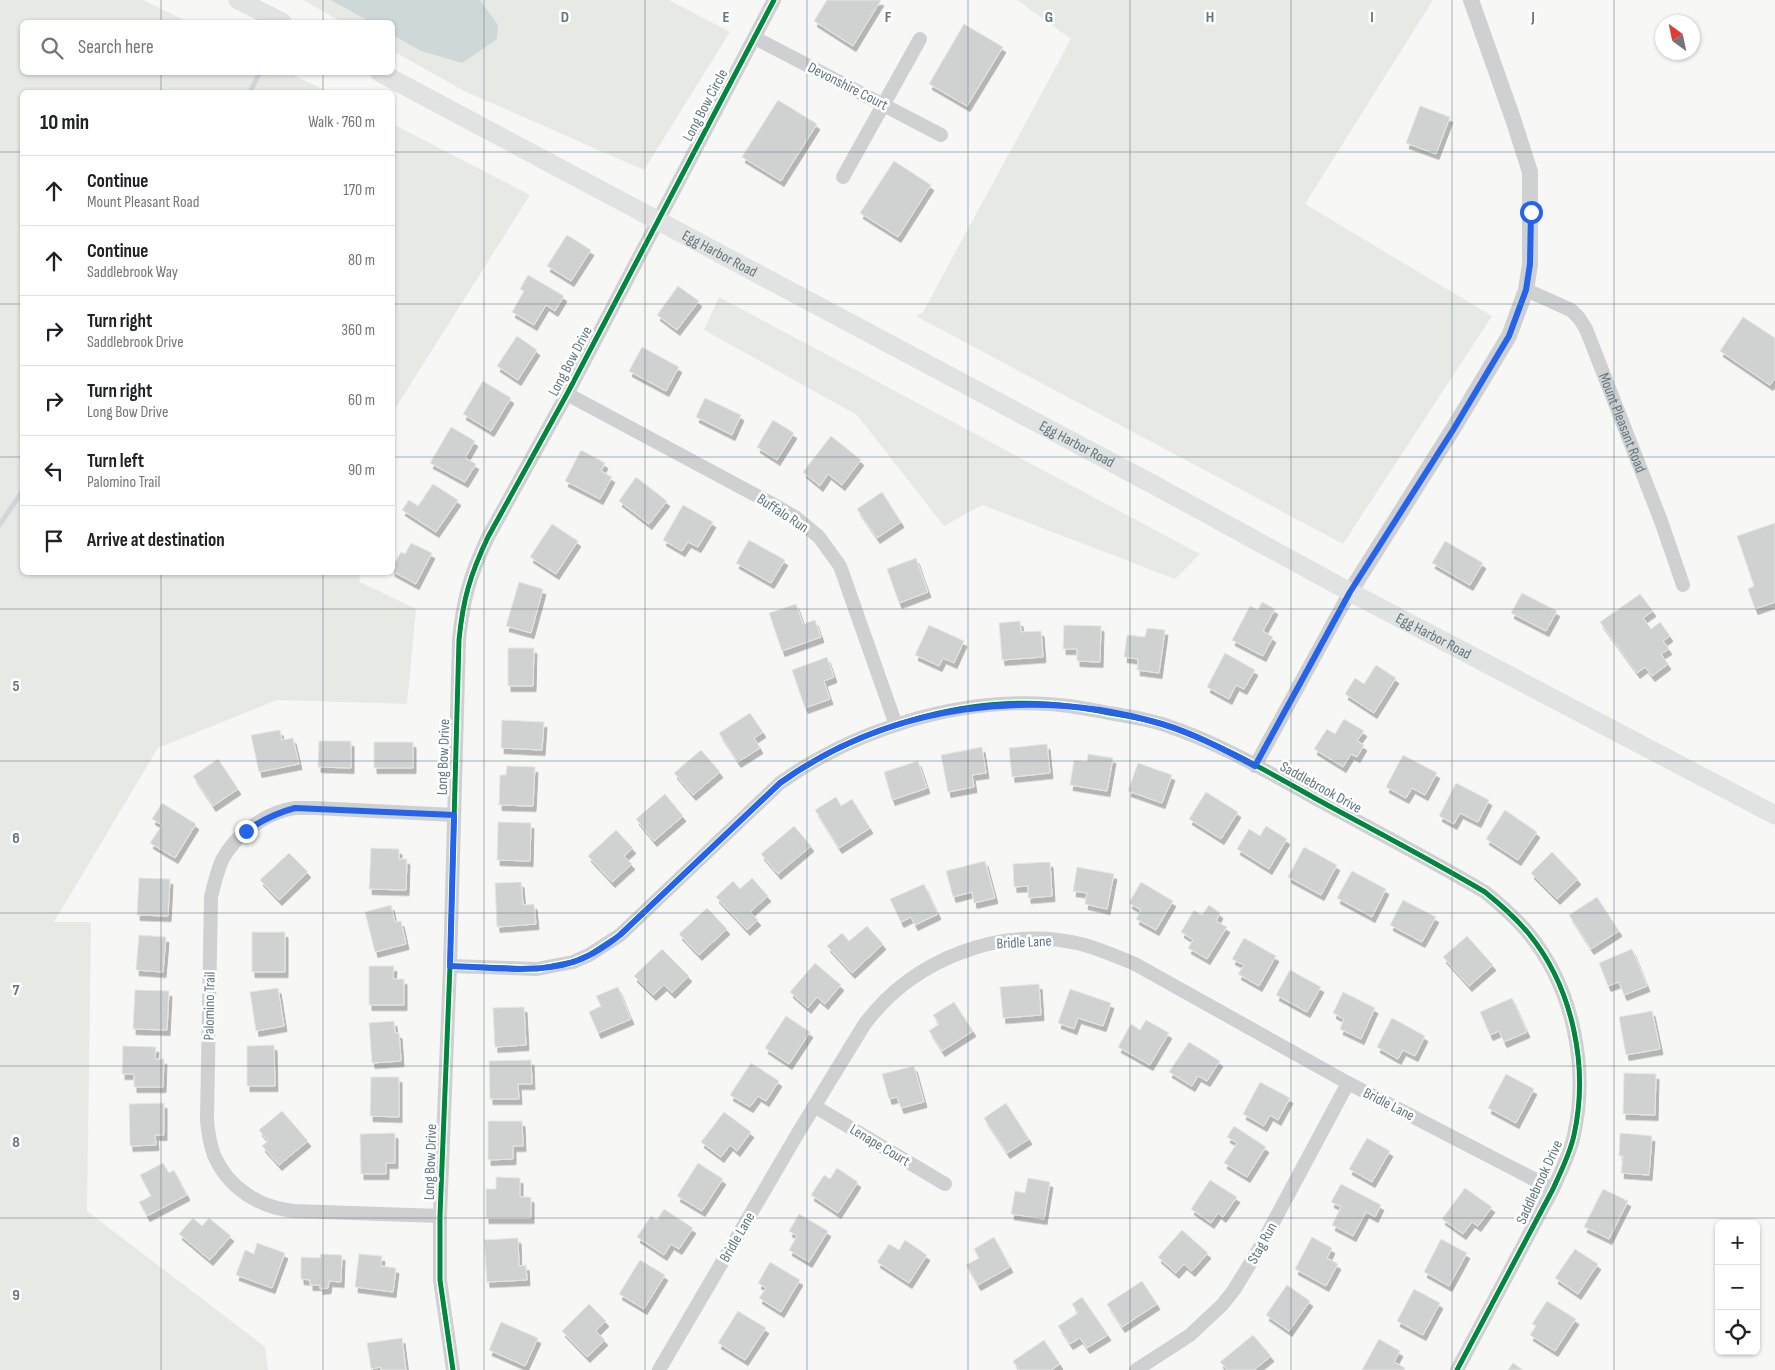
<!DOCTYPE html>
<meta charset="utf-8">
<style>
:root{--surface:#fff;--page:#f6f6f6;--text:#202124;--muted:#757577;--line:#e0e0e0}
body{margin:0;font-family:"Sofia Sans Condensed",sans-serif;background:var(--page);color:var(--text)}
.controls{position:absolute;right:15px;bottom:15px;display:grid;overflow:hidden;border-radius:8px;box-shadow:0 1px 4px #0004}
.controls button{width:45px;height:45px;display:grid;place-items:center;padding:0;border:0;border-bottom:1px solid var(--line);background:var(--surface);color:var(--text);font:25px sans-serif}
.compass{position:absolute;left:1655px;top:15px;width:45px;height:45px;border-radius:50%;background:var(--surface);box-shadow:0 1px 4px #0004;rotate:327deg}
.stop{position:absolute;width:15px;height:15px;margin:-11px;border:4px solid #2563eb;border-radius:50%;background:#fff}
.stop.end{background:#2563eb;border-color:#fff;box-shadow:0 1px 5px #0008}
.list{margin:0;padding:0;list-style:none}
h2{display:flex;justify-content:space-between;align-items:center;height:65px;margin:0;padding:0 20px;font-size:21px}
h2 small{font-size:16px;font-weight:400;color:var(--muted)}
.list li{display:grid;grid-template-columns:32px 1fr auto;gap:15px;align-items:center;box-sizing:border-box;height:70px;padding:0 20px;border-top:1px solid var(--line)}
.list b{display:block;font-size:19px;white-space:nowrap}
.list p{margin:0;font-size:16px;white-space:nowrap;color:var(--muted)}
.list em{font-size:16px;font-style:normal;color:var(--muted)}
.icon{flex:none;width:28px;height:28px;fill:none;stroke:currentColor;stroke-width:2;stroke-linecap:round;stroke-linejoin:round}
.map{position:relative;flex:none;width:1775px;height:1370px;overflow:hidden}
.search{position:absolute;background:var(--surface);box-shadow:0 1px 4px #0004;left:20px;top:20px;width:375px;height:55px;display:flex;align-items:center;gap:12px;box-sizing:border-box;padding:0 18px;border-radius:8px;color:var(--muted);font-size:19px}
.panel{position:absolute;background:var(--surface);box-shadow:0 1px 4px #0004;left:20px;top:90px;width:375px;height:485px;border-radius:8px}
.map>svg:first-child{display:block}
.green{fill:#e7eae4}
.water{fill:#ced8d9}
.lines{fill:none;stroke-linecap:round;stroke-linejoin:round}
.stream{stroke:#ced8d9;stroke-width:5}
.building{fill:#d0d2d2;stroke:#e6e6e6;filter:url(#shadow)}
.minor{stroke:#ced0d1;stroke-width:14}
.tertiary{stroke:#ced0d1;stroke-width:16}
.secondary{stroke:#e1e2e2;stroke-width:19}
.cycleway-casing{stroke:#fff;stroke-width:8}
.cycleway{stroke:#00873e;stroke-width:5}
.route{stroke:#2563eb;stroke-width:6}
.grid{fill:none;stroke:#617781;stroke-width:1;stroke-opacity:0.55}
.labels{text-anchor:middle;stroke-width:5;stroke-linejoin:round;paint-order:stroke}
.street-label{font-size:15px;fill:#617781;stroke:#fff}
.grid-label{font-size:16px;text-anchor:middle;font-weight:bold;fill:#617781;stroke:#fff;stroke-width:5;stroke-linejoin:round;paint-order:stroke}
</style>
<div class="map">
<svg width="1775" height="1370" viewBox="0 0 1775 1370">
<defs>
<filter id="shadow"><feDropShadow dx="3" dy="5.5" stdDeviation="0" flood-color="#0004"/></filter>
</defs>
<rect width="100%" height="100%" fill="#f7f7f6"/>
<path class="green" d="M0 0H143L188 22H22V72L289 73 329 92H22V572L359 573 360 582 416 609 407 704 277 700 158 748 54 922H91L87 1211 265 1347 268 1370H0Z
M303 0H669L730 32 644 170 462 90 393 51 392 22H342Z
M1017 0H1433L1305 204 1492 316 1343 544 916 316 923 312 1071 39Z
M393 124 530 195 393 412Z
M719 297 1200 554 1175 579 982 505 944 526 857 415 704 330Z"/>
<path class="water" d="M331 0H480L498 25 497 39 462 63 421 51 393 35 392 22H370Z"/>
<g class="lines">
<path class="stream" d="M250 92 260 72
M0 524 22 492"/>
</g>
<path class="building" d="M827 0H881L853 46 814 21Z
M964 24 1003 47 967 106 929 84Z
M778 100 817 124 781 181 742 157Z
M1420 106 1450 117 1436 154 1406 143Z
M894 161 931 185 898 237 860 213Z
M567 235 591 250 571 281 547 266Z
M528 275 564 296 555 311 546 305 534 325 512 312 524 291 520 289Z
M678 286 699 301 677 330 657 315Z
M1743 317 1775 338V378L1770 385 1720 351Z
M517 336 537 350 518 380 497 366Z
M642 347 679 367 666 391 629 371Z
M483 381 511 398 491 431 463 414Z
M705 398 741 415 732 435 696 417Z
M773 420 794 433 777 460 757 447Z
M451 427 475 441 465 458 476 464 465 482 430 463Z
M831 436 861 460 842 485 828 474 820 486 803 472Z
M581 450 605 463 601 471 612 477 600 499 565 481Z
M636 477 667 501 649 524 619 501Z
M433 484 458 500 436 532 402 510 409 500 418 506Z
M882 492 901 522 877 538 857 509Z
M683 505 713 522 698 547 688 542 682 551 663 540Z
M1775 523V602L1755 609 1748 589 1754 586 1737 536Z
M552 524 578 541 556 574 530 557Z
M749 540 785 560 771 583 736 563Z
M1445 541 1483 563 1470 585 1432 563Z
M411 543 432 553 416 584 392 571V567L401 552 405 554Z
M916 558 928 592 899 603 887 569Z
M519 582 543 589 531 633 506 626Z
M1522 593 1557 611 1546 631 1511 613Z
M1640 594 1653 611 1643 618 1651 629 1660 622 1670 636 1663 641 1669 649 1661 654 1668 664 1652 676 1645 667 1637 673 1600 622Z
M1262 602 1275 609 1263 631 1273 637 1263 656 1232 640 1250 606 1258 610Z
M796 604 803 624 815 620 821 637 782 651 769 613Z
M1020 621 1021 632 1041 631 1043 657 1002 660 999 623Z
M929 625 964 641 954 663 943 658 939 666 915 655Z
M1064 625 1101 626 1100 662 1077 661V649H1063Z
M1147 628 1165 630 1159 673 1137 670 1138 659 1124 657 1127 635 1145 637Z
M508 648H534L533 686H508Z
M1225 653 1255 670 1244 689 1236 685 1229 699 1207 687Z
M827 657 834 677 824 681 830 699 805 708 792 670Z
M1376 665 1396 678 1374 713 1345 694 1355 678 1364 684Z
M750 713 763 732 754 738 760 748 738 762 719 733Z
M1344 719 1364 731 1357 741 1364 745 1357 757 1351 754 1343 767 1314 749 1327 729 1335 734Z
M502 720 544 722 542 750 501 748Z
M280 730 282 740 293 738 299 764 259 772 251 735Z
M319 741H351V768L318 767Z
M374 742H413V768H374Z
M1047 744 1050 773 1012 777 1009 748Z
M982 747 986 773 972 775 974 787 948 792 941 755Z
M701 750 720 772 693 795 674 773Z
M1088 754 1113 758 1107 791 1070 785 1074 760 1087 762Z
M1403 755 1437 773 1425 795 1412 788 1406 798 1386 787Z
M218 759 238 789 213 806 193 776Z
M918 761 927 788 892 800 884 772Z
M1138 763 1172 775 1162 803 1128 791Z
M507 766 535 767 533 806 499 805 500 775H506Z
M1456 783 1489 800 1478 822 1460 813 1454 824 1439 816Z
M1206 792 1238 812 1221 839 1189 819Z
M665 794 683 816 654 841 636 819Z
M836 797 841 806 852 799 870 828 839 848 815 810Z
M162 803 196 824 175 858 150 843 162 825 152 819Z
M1505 810 1537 832 1518 860 1486 839Z
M498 822 531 823 530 861 497 860Z
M794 826 811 846 778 874 761 854Z
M1266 826 1287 839 1269 869 1237 849 1249 829 1260 836Z
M616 830 633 848 624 856 632 864 612 882 588 856Z
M1304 847 1337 865 1321 895 1288 877Z
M371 848 399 849V859H407L406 890 369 889Z
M1552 852 1578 879 1557 899 1531 873Z
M289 853 308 872 279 900 260 880Z
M985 861 995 898 974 903 972 892 953 897 946 871Z
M1050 862 1052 896 1028 898V886L1014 887 1013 864Z
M1077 867 1114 874 1107 909 1085 904 1087 893 1073 891Z
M1352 871 1386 889 1372 917 1337 898Z
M139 878 170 879 168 916 137 915Z
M752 878 768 896 750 912 758 920 747 930 716 897 733 881 740 889Z
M521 882 523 905 534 904 536 924 497 927 495 883Z
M1141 882 1173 901 1156 930 1136 919 1141 910 1129 903Z
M924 884 938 914 915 925 911 917 901 922 890 899Z
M1597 897 1619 931 1591 949 1569 915Z
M1403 900 1436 917 1422 942 1390 925Z
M391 905 395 922 401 921 406 944 375 952 365 912Z
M1209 905 1220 913 1216 921 1227 927 1207 959 1188 948 1193 940 1181 932 1194 910 1202 915Z
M707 908 727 929 699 955 679 934Z
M867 926 883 944 852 973 827 946 842 933 849 941Z
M252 932H285V972H252Z
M139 935 166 937 163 972 136 970Z
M1467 936 1493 965 1469 986 1443 957Z
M1244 938 1276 956 1259 986 1238 974 1244 965 1232 959Z
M662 949 689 976 672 993 664 985 653 995 634 976Z
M1632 949 1647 986 1624 995 1619 982 1608 986 1599 963Z
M815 963 841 985 825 1004 817 997 808 1008 790 992Z
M369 966H394L393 979H404V1005H369Z
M1290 970 1321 987 1307 1012 1276 995Z
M1039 984 1041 1015 1003 1018 1000 987Z
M618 987 631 1019 598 1033 589 1012 601 1006 596 996Z
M278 988 284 1026 256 1031 250 992Z
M1070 989 1111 1003 1103 1026 1078 1018 1074 1029 1058 1023Z
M135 990 169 991 167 1030 133 1029Z
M1343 992 1375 1008 1361 1039 1340 1029 1344 1019 1333 1013Z
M1512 998 1527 1032 1504 1042 1499 1031 1490 1035 1480 1012Z
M954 1002 973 1031 942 1051 929 1031 939 1024 933 1015Z
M524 1007 526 1045 495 1047 493 1008Z
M1652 1011 1660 1049 1626 1055 1619 1017Z
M786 1016 810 1032 789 1064 765 1048Z
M1392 1018 1425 1036 1415 1056 1403 1050 1398 1059 1377 1047Z
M1146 1020 1169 1033 1150 1065 1118 1047 1131 1024 1140 1030Z
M394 1021 395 1033H399L401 1061 372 1063 369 1023Z
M1189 1042 1220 1061 1207 1081 1198 1076 1192 1086 1169 1072Z
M274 1045 275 1086H247V1046Z
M123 1046 156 1047 155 1059H164L163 1087H134V1074H122Z
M531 1060 532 1084H518L519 1099H490L489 1061Z
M751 1063 779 1081 766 1101 758 1096 750 1107 730 1095Z
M914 1066 924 1102 901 1108 897 1097 889 1099 882 1074Z
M1624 1073 1656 1074 1655 1115 1623 1114Z
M1506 1074 1534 1089 1516 1123 1488 1108Z
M371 1077H399V1117L370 1116Z
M1260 1082 1290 1098 1278 1120 1270 1115 1264 1126 1243 1114Z
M164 1103V1135H155L156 1145 130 1146 129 1104Z
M1006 1103 1029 1139 1007 1153 984 1118Z
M282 1111 308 1141 279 1165 262 1146 268 1141 259 1130Z
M724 1112 751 1132 737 1151 730 1145 721 1157 701 1142Z
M488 1121H522L523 1146H513V1159L488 1160Z
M1234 1126 1266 1147 1247 1177 1224 1163 1237 1143 1227 1137Z
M395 1133V1163H386V1174H361L360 1134Z
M1620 1133 1652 1136 1649 1175 1621 1173 1623 1156H1619Z
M1367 1138 1390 1151 1372 1182 1349 1169Z
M163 1163 169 1173 174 1170 187 1195 147 1216 139 1202 151 1196 140 1175Z
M698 1163 723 1179 702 1211 677 1196Z
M837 1168 858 1182 838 1213 811 1195 824 1175 830 1179Z
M496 1177 520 1178V1197H531V1218H486V1189H496Z
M1028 1178 1050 1182 1044 1219 1011 1214 1015 1191 1025 1193Z
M1210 1180 1237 1197 1223 1217 1218 1213 1211 1223 1191 1209Z
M1341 1184 1381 1205 1375 1217 1366 1212 1353 1236 1332 1225 1341 1207 1331 1202Z
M1465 1188 1492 1207 1478 1226 1472 1222 1463 1234 1442 1219Z
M1603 1189 1628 1201 1609 1239 1584 1227Z
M664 1209 693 1228 679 1249 671 1244 664 1255 637 1237 651 1216 657 1220Z
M799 1214 828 1231 809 1262 789 1250 797 1236 789 1231Z
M193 1218 202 1226 209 1218 231 1236 210 1260 179 1234Z
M1182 1230 1208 1253 1192 1271 1184 1264 1176 1273 1158 1257Z
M994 1237 1010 1267 978 1285 966 1265 979 1258 974 1249Z
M1312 1237 1332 1248 1327 1258 1338 1264 1326 1286 1295 1269Z
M518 1238 519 1266 526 1265 527 1280 487 1282 484 1240Z
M1441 1239 1467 1253 1449 1286 1424 1272Z
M905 1240 927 1255 909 1283 877 1262 889 1244 899 1250Z
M257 1243 285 1253 272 1288 236 1275 245 1250 254 1254Z
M1575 1249 1598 1264 1578 1294 1555 1278Z
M321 1254 342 1255 341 1282 329 1281 328 1288 320 1289V1285H310V1280L301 1279V1257L320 1258Z
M359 1254 382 1256 381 1266 396 1268 393 1292 355 1287Z
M640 1260 665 1275 644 1309 619 1294Z
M770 1262 800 1280 781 1312 759 1298 766 1288 758 1283Z
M1142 1281 1157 1304 1122 1327 1107 1304Z
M1287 1285 1310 1301 1289 1331 1266 1315Z
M1414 1289 1440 1303 1423 1335 1397 1321Z
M1082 1297 1108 1335 1087 1348 1080 1338 1070 1344 1058 1326 1078 1313 1072 1304Z
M1547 1301 1576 1319 1555 1351 1530 1335 1536 1326 1532 1324Z
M589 1304 606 1321 596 1331 605 1340 587 1357 562 1331Z
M738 1311 766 1328 745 1360 718 1343Z
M501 1322 538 1338 525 1366 489 1350Z
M1253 1335 1271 1356 1254 1370H1227L1220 1362Z
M402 1338 406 1370H381V1367L371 1369 367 1343Z
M1379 1339 1400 1351 1394 1362 1405 1368 1404 1370H1362Z
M1044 1340 1060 1364 1051 1370H1019L1013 1361Z
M1513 1363 1523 1370H1508Z"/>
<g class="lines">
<g class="minor">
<path d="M755 38 941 135"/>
<path d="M843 177 920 39"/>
<path id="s1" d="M1526 290 1571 310 1579 318 1586 329 1661 521 1683 585"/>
<path d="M567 394 776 506 795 517 819 537 840 566 896 725"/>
<path d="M1255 766 1350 592"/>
<path d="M450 966 537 969 573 962 589 955 620 935 780 783C854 730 956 698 1048 704 1068 705 1089 709 1109 713 1128 716 1147 719 1165 725 1220 743 1270 773 1320 801 1375 831 1431 860 1485 892 1501 905 1516 918 1529 934 1573 988 1589 1067 1574 1135 1570 1154 1561 1171 1553 1189L1457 1370"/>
<path d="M814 1106 945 1184"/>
<path d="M440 1216 293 1211C259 1207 228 1188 214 1155 210 1144 208 1132 207 1120L211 897C214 884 217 872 222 860 236 834 266 812 295 808 302 808 309 808 315 808L454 815"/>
<path d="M453 1370 440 1280V1216L450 966 459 640C463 599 470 575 488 537L567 394 774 0"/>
<path d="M659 1370 798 1133 864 1025C913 959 1000 925 1081 944 1100 949 1118 957 1135 964L1348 1083 1553 1189"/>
<path d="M1136 1370 1190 1335 1222 1305 1234 1290 1259 1249 1348 1083"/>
</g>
<path class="tertiary" d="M1350 592 1453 429 1509 336 1526 290 1530 264V172L1513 119 1471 0"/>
<g class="secondary">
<path d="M238 0 282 22"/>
<path id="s2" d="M379 72 1156 486 1350 592 1775 815"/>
</g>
<g class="cycleway-casing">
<path id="cycleway" d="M450 966 537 969 573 962 589 955 620 935 780 783C854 730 956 698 1048 704 1068 705 1089 709 1109 713 1128 716 1147 719 1165 725 1220 743 1270 773 1320 801 1375 831 1431 860 1485 892 1501 905 1516 918 1529 934 1573 988 1589 1067 1574 1135 1570 1154 1561 1171 1553 1189L1457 1370
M453 1370 440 1280V1216L450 966 459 640C463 599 470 575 488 537L567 394 774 0"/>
</g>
<use href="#cycleway" class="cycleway"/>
</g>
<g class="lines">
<path class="route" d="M246 831C262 820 276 813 295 808L454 815 450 966C487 967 538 974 573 962 590 957 606 946 620 935L780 783C890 704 1034 686 1162 724 1195 734 1225 750 1255 766L1350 592 1453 430 1509 336 1526 290 1530 264 1531 212"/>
</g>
<path class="grid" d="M161 0V22M323 0V22M484 0V1370M645 0V1370M807 0V1370M968 0V1370M1130 0V1370M1291 0V1370M1452 0V1370M1614 0V1370M161 72V92M323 72V92M0 152H22M392 152H1775M0 304H22M392 304H1775M0 457H22M392 457H1775M161 572V1370M323 572V1370M0 609H1775M0 761H1775M0 913H1775M0 1066H1775M0 1218H1775"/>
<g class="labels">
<g class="street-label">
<text transform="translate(848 86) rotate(27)" y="5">Devonshire Court</text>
<text transform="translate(705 105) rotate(-62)" y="5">Long Bow Circle</text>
<text dy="5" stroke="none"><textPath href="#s2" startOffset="386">Egg Harbor Road</textPath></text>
<text transform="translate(570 361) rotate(-62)" y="5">Long Bow Drive</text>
<text dy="5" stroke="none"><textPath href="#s1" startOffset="174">Mount Pleasant Road</textPath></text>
<text dy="5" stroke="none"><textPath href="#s2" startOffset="791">Egg Harbor Road</textPath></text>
<text transform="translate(783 513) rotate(33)" y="5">Buffalo Run</text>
<text dy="5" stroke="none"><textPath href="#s2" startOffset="1196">Egg Harbor Road</textPath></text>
<text transform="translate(443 757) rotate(-88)" y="5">Long Bow Drive</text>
<text transform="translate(1321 787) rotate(29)" y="5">Saddlebrook Drive</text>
<text transform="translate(1024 942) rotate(-3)" y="5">Bridle Lane</text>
<text transform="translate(209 1006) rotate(-89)" y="5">Palomino Trail</text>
<text transform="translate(1389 1104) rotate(27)" y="5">Bridle Lane</text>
<text transform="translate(880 1145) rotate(31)" y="5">Lenape Court</text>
<text transform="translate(430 1162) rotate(-88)" y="5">Long Bow Drive</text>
<text transform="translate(1539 1182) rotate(-65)" y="5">Saddlebrook Drive</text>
<text transform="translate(737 1237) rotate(-60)" y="5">Bridle Lane</text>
<text transform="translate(1262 1243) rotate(-61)" y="5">Stag Run</text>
</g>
</g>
<g class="grid-label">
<text x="565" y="22">D</text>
<text x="726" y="22">E</text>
<text x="888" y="22">F</text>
<text x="1049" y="22">G</text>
<text x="1210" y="22">H</text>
<text x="1372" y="22">I</text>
<text x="1533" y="22">J</text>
<text x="16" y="691">5</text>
<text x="16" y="843">6</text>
<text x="16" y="995">7</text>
<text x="16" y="1147">8</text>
<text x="16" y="1300">9</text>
</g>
</svg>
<div class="controls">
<button>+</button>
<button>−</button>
<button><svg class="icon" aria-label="locate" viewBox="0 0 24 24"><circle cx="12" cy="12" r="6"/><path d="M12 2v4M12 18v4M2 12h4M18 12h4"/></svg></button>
</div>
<svg class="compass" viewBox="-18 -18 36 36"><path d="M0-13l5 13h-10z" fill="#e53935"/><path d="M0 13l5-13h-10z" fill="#757577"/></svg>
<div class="stop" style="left:1531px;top:212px"></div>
<div class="stop end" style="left:246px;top:831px"></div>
<div class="search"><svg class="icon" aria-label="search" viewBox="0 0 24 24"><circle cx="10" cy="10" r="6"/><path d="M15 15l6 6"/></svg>Search here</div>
<section class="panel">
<h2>10 min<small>Walk · 760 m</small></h2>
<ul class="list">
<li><svg class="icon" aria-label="ahead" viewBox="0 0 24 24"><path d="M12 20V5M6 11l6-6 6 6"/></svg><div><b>Continue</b><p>Mount Pleasant Road</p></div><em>170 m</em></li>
<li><svg class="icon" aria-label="ahead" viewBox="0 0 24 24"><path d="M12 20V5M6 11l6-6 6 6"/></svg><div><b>Continue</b><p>Saddlebrook Way</p></div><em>80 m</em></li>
<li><svg class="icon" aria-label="right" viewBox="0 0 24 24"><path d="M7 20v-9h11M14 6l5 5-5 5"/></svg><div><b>Turn right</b><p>Saddlebrook Drive</p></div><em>360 m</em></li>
<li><svg class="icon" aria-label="right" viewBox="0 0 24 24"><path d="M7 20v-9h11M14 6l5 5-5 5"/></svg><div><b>Turn right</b><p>Long Bow Drive</p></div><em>60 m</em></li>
<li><svg class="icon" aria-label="left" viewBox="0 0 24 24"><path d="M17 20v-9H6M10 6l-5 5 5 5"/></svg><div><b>Turn left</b><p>Palomino Trail</p></div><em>90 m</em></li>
<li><svg class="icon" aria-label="arrive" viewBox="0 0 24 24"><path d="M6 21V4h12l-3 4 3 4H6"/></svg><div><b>Arrive at destination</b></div></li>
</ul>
</section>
</div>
